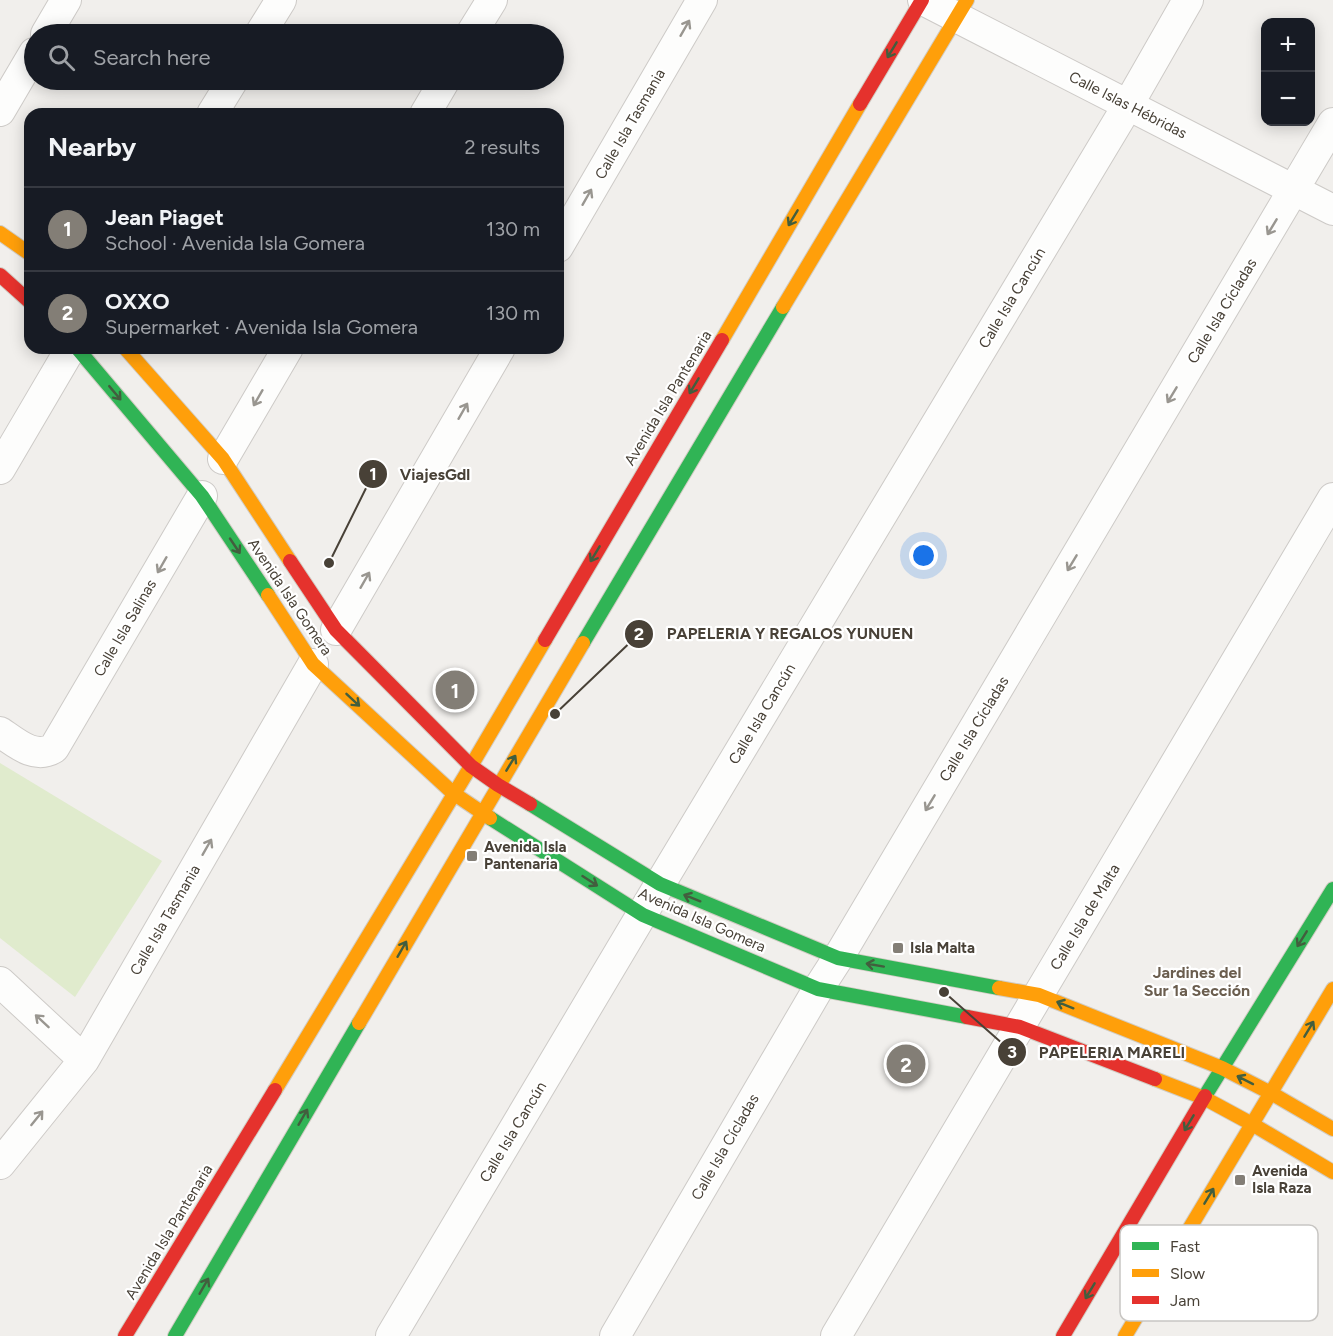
<!DOCTYPE html>
<meta charset="utf-8">
<style>
:root{--surface:#171b24;--page:#242831;--text:#f1f3f6;--muted:#9ea1a6;--line:#363941;--accent:#837e76}
body{margin:0;font-family:Figtree,sans-serif;background:var(--page);color:var(--text)}
.controls{position:absolute;right:18px;top:18px;display:grid;overflow:hidden;border-radius:12px;box-shadow:0 3px 15px #0003}
.controls button{width:54px;height:54px;display:grid;place-items:center;padding:0;border:0;border-bottom:2px solid var(--line);background:var(--surface);color:var(--text);font:30px sans-serif}
.you{position:absolute;left:924px;top:556px;width:21px;height:21px;margin:-15px;border:4px solid #fff;border-radius:50%;background:#1a73e8;box-shadow:0 0 0 9px #1a73e833}
.badge{display:grid;place-items:center;width:39px;height:39px;border-radius:50%;background:var(--accent);color:#fff;font-size:20px;font-weight:700}
.pin{position:absolute;translate:-50% -50%;border:3px solid #fff;box-shadow:0 2px 6px #0006}
.list{margin:0;padding:0;list-style:none}
h2{display:flex;justify-content:space-between;align-items:center;height:78px;margin:0;padding:0 24px;font-size:26px}
h2 small{font-size:20px;font-weight:400;color:var(--muted)}
.list li{display:grid;grid-template-columns:39px 1fr auto;gap:18px;align-items:center;box-sizing:border-box;height:84px;padding:0 24px;border-top:2px solid var(--line)}
.list b{display:block;font-size:22px;white-space:nowrap}
.list p{margin:0;font-size:20px;white-space:nowrap;color:var(--muted)}
.list em{font-size:20px;font-style:normal;color:var(--muted)}
.icon{flex:none;width:33px;height:33px;fill:none;stroke:currentColor;stroke-width:2;stroke-linecap:round;stroke-linejoin:round}
.map{position:relative;flex:none;width:1333px;height:1336px;overflow:hidden}
.search{position:absolute;background:var(--surface);box-shadow:0 3px 15px #0003;left:24px;top:24px;width:540px;height:66px;display:flex;align-items:center;gap:15px;box-sizing:border-box;padding:0 21px;border-radius:33px;color:var(--muted);font-size:22px}
.panel{position:absolute;background:var(--surface);box-shadow:0 3px 15px #0003;left:24px;top:108px;width:540px;height:246px;border-radius:18px}
.map>svg:first-child{display:block}
.green{fill:#e0ebcd}
.lines{fill:none;stroke-linecap:round;stroke-linejoin:round}
.street-casing{stroke:#cdcac7;stroke-width:32}
.fast-casing{stroke:#d1ccc3;stroke-width:16}
.slow-casing{stroke:#d1ccc3;stroke-width:16}
.jam-casing{stroke:#d1ccc3;stroke-width:16}
.street{stroke:#fdfdfc;stroke-width:30}
.fast{stroke:#30b455;stroke-width:14}
.slow{stroke:#ff9f0a;stroke-width:14}
.jam{stroke:#e5322d;stroke-width:14}
.oneway{stroke:#999690}
.oneway2{stroke:#425e3e}
.poi-dot{fill:#837e76;stroke:#fff;stroke-width:2}
.labels{text-anchor:middle;stroke-width:4.5;stroke-linejoin:round;paint-order:stroke}
.street-label{font-size:15px;fill:#484137;stroke:#fff}
.poi-label{font-size:15px;font-weight:bold;fill:#484137;stroke:#fff;text-anchor:start}
.neighbourhood-label{font-size:16px;font-weight:bold;fill:#6b5e4f;stroke:#fff}
.key{fill:#fff;stroke:#c8c6c3;stroke-width:1.5}
.key-label{font-size:16px;fill:#484137}
.leader{fill:none;stroke:#484137;stroke-width:2}
.callout-dot{fill:#484137;stroke:#fff;stroke-width:2}
.mark-label{font-size:18px;text-anchor:middle;font-weight:bold;fill:#fff}
.callout-label{font-size:16px;text-anchor:middle;font-weight:bold;fill:#484137;stroke:#fff;stroke-width:4.5;stroke-linejoin:round;paint-order:stroke}
</style>
<div class="map">
<svg width="1333" height="1336" viewBox="0 0 1333 1336">
<rect width="100%" height="100%" fill="#f1efec"/>
<path class="green" d="M0 763 162 861 75 997 0 938Z"/>
<g class="lines">
<g class="street-casing">
<path id="street" d="M923 0 1333 210
M46 34 66 0
M260 34 281 0
M471 34 492 0
M0 111 34 53
M212 114 233 80
M425 114 445 80
M558 247 702 0
M223 459 288 348
M0 469 71 348
M336 630 500 348
M0 732C16 743 35 760 54 748L202 496
M0 982 84 1060
M0 1164 84 1060 313 664
M391 1336 660 884 1128 105 1188 0
M615 1336 818 989 838 958 1333 123
M836 1336 1333 498"/>
</g>
<g class="fast-casing">
<path id="fast" d="M77 348 202 496 268 595
M583 643 783 307
M530 804 660 884 838 958 999 988
M490 818 643 915 818 989 967 1017
M1205 1096 1333 889
M175 1336 359 1023"/>
</g>
<g class="slow-casing">
<path id="slow" d="M0 233 30 254
M783 307 967 0
M722 340 860 104
M125 348 223 459 290 561
M268 595 313 664 453 793 490 818
M999 988 1039 995 1222 1068 1271 1093 1333 1129
M359 1023 583 643
M1155 1079 1204 1098 1252 1124 1333 1172
M275 1090 471 766 545 640
M1125 1336 1333 989"/>
</g>
<g class="jam-casing">
<path id="jam" d="M860 104 922 0
M0 275 30 302
M290 561 336 630 471 766 498 785 530 804
M545 640 722 340
M967 1017 1020 1027 1155 1079
M125 1336 275 1090
M1063 1336 1205 1096"/>
</g>
<use href="#street" class="street"/>
<use href="#fast" class="fast"/>
<use href="#slow" class="slow"/>
<use href="#jam" class="jam"/>
</g>
<defs><path id="oneway-shaft" d="M-6 0H5M1.5-3L5.5 0L1.5 3" fill="none" stroke-width="1.6" stroke-linecap="round" stroke-linejoin="round" transform="scale(1.5)"/></defs>
<g class="oneway">
<use href="#oneway-shaft" transform="translate(685 28) rotate(-60)"/>
<use href="#oneway-shaft" transform="translate(587 197) rotate(-60)"/>
<use href="#oneway-shaft" transform="translate(1272 227) rotate(121)"/>
<use href="#oneway-shaft" transform="translate(1172 395) rotate(121)"/>
<use href="#oneway-shaft" transform="translate(258 398) rotate(120)"/>
<use href="#oneway-shaft" transform="translate(463 411) rotate(-60)"/>
<use href="#oneway-shaft" transform="translate(1072 563) rotate(121)"/>
<use href="#oneway-shaft" transform="translate(162 565) rotate(120)"/>
<use href="#oneway-shaft" transform="translate(365 580) rotate(-60)"/>
<use href="#oneway-shaft" transform="translate(930 803) rotate(121)"/>
<use href="#oneway-shaft" transform="translate(207 847) rotate(-60)"/>
<use href="#oneway-shaft" transform="translate(42 1021) rotate(-137)"/>
<use href="#oneway-shaft" transform="translate(37 1118) rotate(-51)"/>
</g>
<g class="oneway2">
<use href="#oneway-shaft" transform="translate(892 50) rotate(121)"/>
<use href="#oneway-shaft" transform="translate(793 218) rotate(121)"/>
<use href="#oneway-shaft" transform="translate(694 386) rotate(121)"/>
<use href="#oneway-shaft" transform="translate(115 393) rotate(50)"/>
<use href="#oneway-shaft" transform="translate(235 546) rotate(56)"/>
<use href="#oneway-shaft" transform="translate(595 554) rotate(121)"/>
<use href="#oneway-shaft" transform="translate(353 700) rotate(43)"/>
<use href="#oneway-shaft" transform="translate(511 763) rotate(-59)"/>
<use href="#oneway-shaft" transform="translate(590 881) rotate(33)"/>
<use href="#oneway-shaft" transform="translate(692 898) rotate(-158)"/>
<use href="#oneway-shaft" transform="translate(1302 939) rotate(122)"/>
<use href="#oneway-shaft" transform="translate(402 949) rotate(-60)"/>
<use href="#oneway-shaft" transform="translate(875 965) rotate(-170)"/>
<use href="#oneway-shaft" transform="translate(1065 1005) rotate(-158)"/>
<use href="#oneway-shaft" transform="translate(1309 1029) rotate(-59)"/>
<use href="#oneway-shaft" transform="translate(1245 1080) rotate(-153)"/>
<use href="#oneway-shaft" transform="translate(303 1117) rotate(-60)"/>
<use href="#oneway-shaft" transform="translate(1189 1123) rotate(121)"/>
<use href="#oneway-shaft" transform="translate(1209 1196) rotate(-59)"/>
<use href="#oneway-shaft" transform="translate(204 1286) rotate(-60)"/>
<use href="#oneway-shaft" transform="translate(1090 1291) rotate(121)"/>
</g>
<g class="poi-dot">
<rect x="466" y="850" width="12" height="12" rx="3"/>
<rect x="892" y="942" width="12" height="12" rx="3"/>
<rect x="1234" y="1174" width="12" height="12" rx="3"/>
</g>
<g class="labels">
<g class="street-label">
<text transform="translate(1128 105) rotate(27)" y="5">Calle Islas Hébridas</text>
<text transform="translate(630 124) rotate(-60)" y="5">Calle Isla Tasmania</text>
<text transform="translate(1012 298) rotate(-59)" y="5">Calle Isla Cancún</text>
<text transform="translate(1222 311) rotate(-59)" y="5">Calle Isla Cícladas</text>
<text transform="translate(668 398) rotate(-59)" y="5">Avenida Isla Pantenaria</text>
<text transform="translate(290 597) rotate(56)" y="5">Avenida Isla Gomera</text>
<text transform="translate(125 628) rotate(-60)" y="5">Calle Isla Salinas</text>
<text transform="translate(762 714) rotate(-59)" y="5">Calle Isla Cancún</text>
<text transform="translate(974 729) rotate(-59)" y="5">Calle Isla Cícladas</text>
<text transform="translate(1085 917) rotate(-59)" y="5">Calle Isla de Malta</text>
<text transform="translate(165 920) rotate(-60)" y="5">Calle Isla Tasmania</text>
<text transform="translate(702 920) rotate(24)" y="5">Avenida Isla Gomera</text>
<text transform="translate(513 1132) rotate(-59)" y="5">Calle Isla Cancún</text>
<text transform="translate(725 1147) rotate(-60)" y="5">Calle Isla Cícladas</text>
<text transform="translate(169 1232) rotate(-59)" y="5">Avenida Isla Pantenaria</text>
</g>
<g class="poi-label">
<text x="484" y="852">Avenida Isla<tspan x="484" dy="17">Pantenaria</tspan></text>
<text x="910" y="953">Isla Malta</text>
<text x="1252" y="1176">Avenida<tspan x="1252" dy="17">Isla Raza</tspan></text>
</g>
<g class="neighbourhood-label">
<text x="1197" y="978">Jardines del<tspan x="1197" dy="18">Sur 1a Sección</tspan></text>
</g>
</g>
<rect x="1120" y="1225" width="198" height="96" rx="9" class="key"/>
<rect x="1132" y="1242" width="27" height="8" fill="#30b455"/>
<rect x="1132" y="1269" width="27" height="8" fill="#ff9f0a"/>
<rect x="1132" y="1296" width="27" height="8" fill="#e5322d"/>
<g class="key-label">
<text x="1170" y="1252">Fast</text>
<text x="1170" y="1279">Slow</text>
<text x="1170" y="1306">Jam</text>
</g>
<path class="leader" d="M329 563L373 474M555 714L639 634M944 992L1012 1052"/>
<g class="callout-dot">
<circle cx="329" cy="563" r="6"/>
<circle cx="555" cy="714" r="6"/>
<circle cx="944" cy="992" r="6"/>
<circle cx="373" cy="474" r="15"/>
<circle cx="639" cy="634" r="15"/>
<circle cx="1012" cy="1052" r="15"/>
</g>
<g class="mark-label">
<text x="373" y="480">1</text>
<text x="639" y="640">2</text>
<text x="1012" y="1058">3</text>
</g>
<g class="callout-label">
<text x="435" y="480">ViajesGdl</text>
<text x="790" y="639">PAPELERIA Y REGALOS YUNUEN</text>
<text x="1112" y="1058">PAPELERIA MARELI</text>
</g>
</svg>
<div class="controls">
<button>+</button>
<button>−</button>
</div>
<div class="you"></div>
<div class="pin badge" style="left:455px;top:690px">1</div>
<div class="pin badge" style="left:906px;top:1064px">2</div>
<div class="search"><svg class="icon" aria-label="search" viewBox="0 0 24 24"><circle cx="10" cy="10" r="6"/><path d="M15 15l6 6"/></svg>Search here</div>
<section class="panel">
<h2>Nearby<small>2 results</small></h2>
<ul class="list">
<li><span class="badge">1</span><div><b>Jean Piaget</b><p>School · Avenida Isla Gomera</p></div><em>130 m</em></li>
<li><span class="badge">2</span><div><b>OXXO</b><p>Supermarket · Avenida Isla Gomera</p></div><em>130 m</em></li>
</ul>
</section>
</div>
